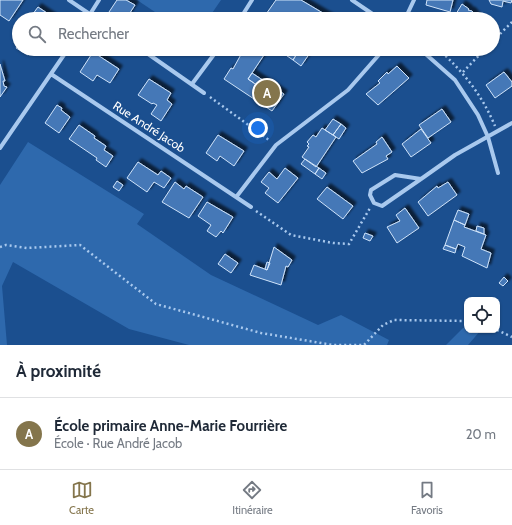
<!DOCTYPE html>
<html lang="fr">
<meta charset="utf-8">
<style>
:root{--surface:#fff;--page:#f2f2f3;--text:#1f2937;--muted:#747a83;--line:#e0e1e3;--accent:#84754c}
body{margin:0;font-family:Cabin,sans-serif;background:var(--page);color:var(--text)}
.controls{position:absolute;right:12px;bottom:12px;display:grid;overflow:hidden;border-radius:8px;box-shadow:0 1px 3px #0004}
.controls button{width:36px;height:36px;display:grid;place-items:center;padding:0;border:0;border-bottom:1px solid var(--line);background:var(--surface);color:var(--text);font:20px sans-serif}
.you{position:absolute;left:258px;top:128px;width:14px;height:14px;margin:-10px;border:3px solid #fff;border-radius:50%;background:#1a73e8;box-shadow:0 0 0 6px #1a73e833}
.badge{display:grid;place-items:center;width:26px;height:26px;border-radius:50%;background:var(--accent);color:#fff;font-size:13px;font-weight:700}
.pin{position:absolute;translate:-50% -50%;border:2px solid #fff;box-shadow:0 1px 4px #0006}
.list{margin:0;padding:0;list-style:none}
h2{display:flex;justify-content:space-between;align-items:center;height:52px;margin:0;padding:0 16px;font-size:17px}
h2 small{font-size:13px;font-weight:400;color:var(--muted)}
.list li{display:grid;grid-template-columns:26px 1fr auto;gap:12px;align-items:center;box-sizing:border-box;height:72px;padding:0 16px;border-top:1px solid var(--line)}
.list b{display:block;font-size:15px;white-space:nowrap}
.list p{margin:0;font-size:13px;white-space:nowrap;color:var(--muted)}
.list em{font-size:13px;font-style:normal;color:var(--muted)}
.icon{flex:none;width:22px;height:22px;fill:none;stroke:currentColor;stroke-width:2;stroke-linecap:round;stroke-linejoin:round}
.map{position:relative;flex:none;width:512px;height:345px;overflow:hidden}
.search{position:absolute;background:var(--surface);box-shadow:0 1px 3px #0004;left:12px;right:12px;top:12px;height:44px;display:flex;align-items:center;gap:10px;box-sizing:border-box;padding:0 14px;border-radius:22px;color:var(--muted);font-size:15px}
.sheet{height:124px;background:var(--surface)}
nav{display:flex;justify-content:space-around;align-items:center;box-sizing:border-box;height:56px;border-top:1px solid var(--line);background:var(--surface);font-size:11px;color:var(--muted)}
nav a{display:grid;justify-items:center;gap:2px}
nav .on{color:var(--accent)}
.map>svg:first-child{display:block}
.green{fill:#2e69ad}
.building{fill:#4478b7;stroke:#cfe3fa;filter:url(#shadow)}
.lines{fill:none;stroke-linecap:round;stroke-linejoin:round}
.path{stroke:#a9c9ee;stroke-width:2.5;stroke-dasharray:2 3;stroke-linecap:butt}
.street{stroke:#a9c9ee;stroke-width:4}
.labels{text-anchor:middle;stroke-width:4;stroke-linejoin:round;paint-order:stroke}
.street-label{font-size:12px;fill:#fff;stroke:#1b4f8f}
</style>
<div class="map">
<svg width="512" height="345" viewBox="0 0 512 345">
<defs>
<filter id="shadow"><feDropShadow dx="3.5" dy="-3.5" stdDeviation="1" flood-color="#0009"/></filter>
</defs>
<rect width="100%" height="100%" fill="#1b4f8f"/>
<path class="green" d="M137 0H221L208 19H156L158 14Z
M28 142 144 214 137 224 211 275 318 325 341 315 389 340 387 345H189L129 329 13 262 2 286 7 345H0V185Z
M463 328 481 330 468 345H446Z"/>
<path class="building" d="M0 0H23L9 21 0 15Z
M117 0H126L135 5 126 19H120L109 12Z
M276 0H301L333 19H266L264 17Z
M427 0H453L450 12 426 5Z
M489 0H512L511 3 503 1 502 7 491 4Z
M462 4 469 9 468 10 472 11 477 17 476 19H453Z
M38 7 56 19H32L30 18Z
M19 44V49H32L28 55 16 48Z
M244 49H268L248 79 264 90 257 101 224 79 231 68 233 69Z
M277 49H300L293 60Z
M300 49 312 50 301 66 293 60Z
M93 52 119 69 110 83 97 75 93 81 80 72Z
M0 64 5 81H3L4 86 7 87 0 97Z
M397 66 409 78 378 105 366 94 380 83 378 81 387 72 388 74Z
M504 72 512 82V86L495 98 486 85Z
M252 73 284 94 272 111 257 101 264 90 248 79Z
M149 79 171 93 167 100 172 104 161 121 151 114 157 105 153 103 152 104 138 95Z
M57 105 62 108 61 110 70 117 59 133 45 123Z
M442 109 451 122 428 138 419 125Z
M333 119 341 124 333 135 325 130Z
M341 124 346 128 339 139 333 135Z
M79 125 95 136 94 138 106 146 104 150 113 156 106 167 96 160 97 158 69 139Z
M322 128 336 137 316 167 302 157 309 147 307 146 309 144 307 142 313 135 316 137Z
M421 129 431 143 411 157 402 144Z
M218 135 244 151 234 166 220 156 217 161 206 153Z
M382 137 392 152 386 156 388 159 362 173 353 161 377 144 376 142Z
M305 159 319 168 315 174 301 164Z
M138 162 158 175 161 171 171 178 164 188 154 182 147 192 127 178Z
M285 168 298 178 278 203 265 193 269 188 261 182 269 172 277 179Z
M319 168 326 173 322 179 315 174Z
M117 181 123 185 119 191 113 187Z
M175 182 184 189 186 186 203 197 189 218 162 202Z
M448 182 457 195 428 216 418 202 437 186 438 188Z
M327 187 353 206 343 219 317 199Z
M207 202 233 217 223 233 221 231 216 237 207 231 211 225 198 216Z
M405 208 419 228 397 243 387 227 400 221 396 215Z
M458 210 469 214 465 225 454 220Z
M454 220 465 225 464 227 486 235 481 249 491 253 487 268 462 256 465 247 458 244 456 249 445 245Z
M477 226 484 228V234L476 231Z
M365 233 373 236 370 241 363 238Z
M445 245 456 249 455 253 443 249Z
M274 247 292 260 288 267 286 266 281 285 250 275 254 265 267 270Z
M225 254 238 263 231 273 218 264Z
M267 262 270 263 267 270 265 269Z
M504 277 508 281 503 286 499 283Z"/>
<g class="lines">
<path class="path" d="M493 41 512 22
M438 49C463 71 482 95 495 126
M463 72 485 49
M210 97 269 140
M256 211 291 235 333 243 349 244 370 208
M0 247 6 245 27 248 80 245 156 304 261 333 333 345H364L383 325 394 320 467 321
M497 330 512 337"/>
<path class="street" d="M69 0 97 19
M352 0 380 19
M87 19 99 0
M240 19 252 0
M405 19 414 0
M141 49 204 93
M420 49 455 80 478 115 488 137 498 173
M51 74 251 207
M192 84 218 49
M0 148 68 49
M395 175 421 179 382 206 374 203 370 195 371 190Z
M421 179 455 155 512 123
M237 196 276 145 348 90 384 49"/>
</g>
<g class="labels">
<g class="street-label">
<text transform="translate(149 127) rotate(33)" y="4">Rue André Jacob</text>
</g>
</g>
</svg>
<div class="controls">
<button><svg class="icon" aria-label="locate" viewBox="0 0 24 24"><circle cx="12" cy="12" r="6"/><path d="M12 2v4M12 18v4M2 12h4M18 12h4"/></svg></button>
</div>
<div class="you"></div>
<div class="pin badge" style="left:267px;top:93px">A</div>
<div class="search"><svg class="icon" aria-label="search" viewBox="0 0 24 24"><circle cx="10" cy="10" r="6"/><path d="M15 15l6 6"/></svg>Rechercher</div>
</div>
<section class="sheet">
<h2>À proximité<small></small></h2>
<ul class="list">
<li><span class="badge">A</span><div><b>École primaire Anne-Marie Fourrière</b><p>École · Rue André Jacob</p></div><em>20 m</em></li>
</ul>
</section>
<nav>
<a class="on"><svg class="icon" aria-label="map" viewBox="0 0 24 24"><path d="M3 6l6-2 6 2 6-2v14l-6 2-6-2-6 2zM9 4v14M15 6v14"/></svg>Carte</a>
<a><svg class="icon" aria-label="directions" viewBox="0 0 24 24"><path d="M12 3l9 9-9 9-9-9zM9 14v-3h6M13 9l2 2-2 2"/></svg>Itinéraire</a>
<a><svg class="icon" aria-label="saved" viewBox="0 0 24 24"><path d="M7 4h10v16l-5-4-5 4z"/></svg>Favoris</a>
</nav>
